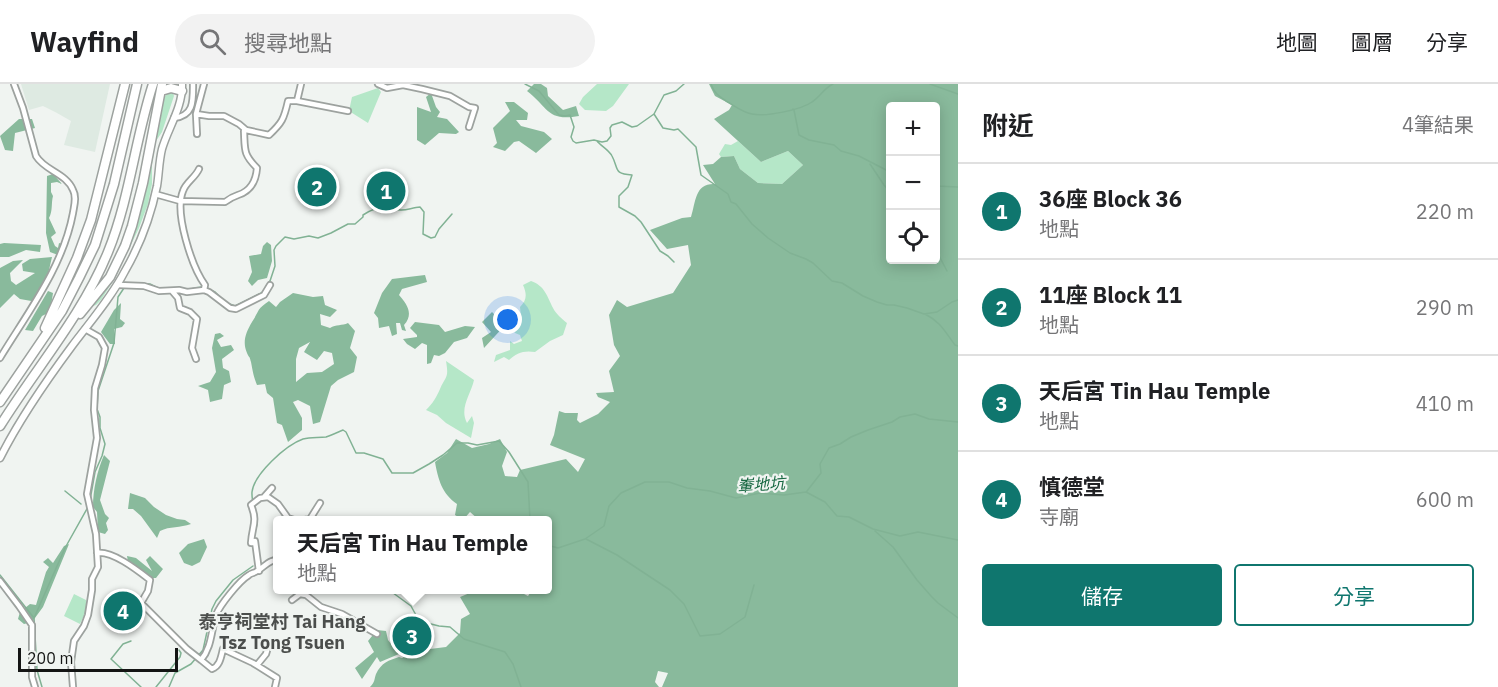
<!DOCTYPE html>
<html lang="zh-TW">
<meta charset="utf-8">
<style>
:root{--surface:#fff;--page:#f2f2f2;--text:#202124;--muted:#757577;--line:#e0e0e0;--accent:#0f766e}
body{margin:0;font-family:"IBM Plex Sans","Noto Sans TC",sans-serif;background:var(--page);color:var(--text)}
.controls{position:absolute;right:18px;top:18px;display:grid;overflow:hidden;border-radius:6px;box-shadow:0 3px 15px #0003}
.controls button{width:54px;height:54px;display:grid;place-items:center;padding:0;border:0;border-bottom:2px solid var(--line);background:var(--surface);color:var(--text);font:30px sans-serif}
.scale{position:absolute;left:18px;bottom:15px;width:160px;box-sizing:border-box;padding-left:6px;border:3px solid #141514;border-top:0;font-size:16px;line-height:21px;white-space:nowrap;color:#141514;-webkit-text-stroke:4px #f0f4f1;paint-order:stroke}
.you{position:absolute;left:508px;top:236px;width:21px;height:21px;margin:-15px;border:4px solid #fff;border-radius:50%;background:#1a73e8;box-shadow:0 0 0 9px #1a73e833}
.badge{display:grid;place-items:center;width:39px;height:39px;border-radius:50%;background:var(--accent);color:#fff;font-size:20px;font-weight:700}
.pin{position:absolute;translate:-50% -50%;border:3px solid #fff;box-shadow:0 2px 6px #0006}
.popup{position:absolute;left:273px;top:432px;width:279px;height:78px;box-sizing:border-box;display:grid;place-content:center;border-radius:6px;background:var(--surface);filter:drop-shadow(0 2px 4px #0005);font-size:20px;white-space:nowrap;color:var(--muted)}
.popup b{font-size:22px;color:var(--text)}
.popup::after{content:'';position:absolute;left:50%;top:100%;margin-left:-12px;border:12px solid transparent;border-top-color:var(--surface)}
.list{margin:0;padding:0;list-style:none}
h2{display:flex;justify-content:space-between;align-items:center;height:78px;margin:0;padding:0 24px;font-size:26px}
h2 small{font-size:20px;font-weight:400;color:var(--muted)}
.list li{display:grid;grid-template-columns:39px 1fr auto;gap:18px;align-items:center;box-sizing:border-box;height:96px;padding:0 24px;border-top:2px solid var(--line)}
.list b{display:block;font-size:22px;white-space:nowrap}
.list p{margin:0;font-size:20px;white-space:nowrap;color:var(--muted)}
.list em{font-size:20px;font-style:normal;color:var(--muted)}
.actions{display:flex;gap:12px;padding:18px 24px}
.actions a{flex:1;padding:14px 0;border:2px solid var(--accent);border-radius:6px;text-align:center;font-size:21px;color:var(--accent)}
.actions .main{background:var(--accent);color:#fff}
.icon{flex:none;width:33px;height:33px;fill:none;stroke:currentColor;stroke-width:2;stroke-linecap:round;stroke-linejoin:round}
.map{position:relative;flex:none;width:958px;height:603px;overflow:hidden}
header{display:flex;align-items:center;gap:36px;box-sizing:border-box;height:84px;padding:0 30px;background:var(--surface);border-bottom:2px solid var(--line)}
header strong{font-size:28px}
nav{display:flex;gap:33px;margin-inline-start:auto;font-size:21px}
.search{width:420px;height:54px;background:var(--page);display:flex;align-items:center;gap:15px;box-sizing:border-box;padding:0 21px;border-radius:33px;color:var(--muted);font-size:22px}
main{display:flex}
aside{flex:1;background:var(--surface)}
.map>svg:first-child{display:block}
.built{fill:#deeae2}
.green{fill:#b5e7c8}
.forest{fill:#89ba9c;fill-rule:evenodd}
.lines{fill:none;stroke-linecap:round;stroke-linejoin:round}
.stream{stroke:#81b294;stroke-width:1.5}
.minor-casing{stroke:#9da29f;stroke-width:8}
.secondary-casing{stroke:#9da29f;stroke-width:9}
.motorway-casing{stroke:#9da29f;stroke-width:11}
.minor{stroke:#fff;stroke-width:4.5}
.secondary{stroke:#fff;stroke-width:6}
.motorway{stroke:#fff;stroke-width:8}
.labels{text-anchor:middle;stroke-width:4.5;stroke-linejoin:round;paint-order:stroke}
.water-label{font-size:16px;font-style:italic;fill:#186842;stroke:#f0f4f1}
.quarter-label{font-size:18px;font-weight:bold;fill:#4b4e4c;stroke:#f0f4f1}
</style>
<header>
<strong>Wayfind</strong>
<div class="search"><svg class="icon" aria-label="search" viewBox="0 0 24 24"><circle cx="10" cy="10" r="6"/><path d="M15 15l6 6"/></svg>搜尋地點</div>
<nav><a>地圖</a><a>圖層</a><a>分享</a></nav>
</header>
<main>
<div class="map">
<svg width="958" height="603" viewBox="0 0 958 603">
<rect width="100%" height="100%" fill="#f0f4f1"/>
<path class="built" d="M21 0H110L95 68 64 61 71 37 57 29 43 22 29 26Z"/>
<path class="green" d="M597 0H629L613 22 606 27 585 26 579 20 583 13Z
M378 4 381 8 368 39 349 27 352 13Z
M170 8 173 9 174 12 162 48 156 57 152 80V100L148 120 139 144 115 194 101 216 96 221 90 223 128 160 164 13Z
M738 57 761 78 788 67 803 81 782 100 758 99 740 85 734 72 721 73 719 70 725 60 731 61Z
M531 197C545 202 547 212 553 224 556 230 562 235 567 239L563 251 550 257 535 268C524 266 516 269 509 276L504 273 494 278 496 271 510 266V257L514 260 522 257 520 251 515 249 511 242 521 233 520 223C527 216 527 210 523 201Z
M446 277 474 296C471 310 459 324 467 339L472 332 474 339 471 354 446 339 437 331 426 326C433 319 436 314 440 305 446 291 449 295 446 277Z
M74 510 86 516 87 525 80 540 64 532Z"/>
<path class="forest" d="M534 0H541L547 4 548 12 563 26 576 22 579 32C547 38 548 23 527 7Z
M709 0H958V603H662L668 589 658 587 655 598 659 603H370C375 598 374 596 376 590 381 579 389 576 399 573L402 574 414 567 446 563 460 549 461 535 470 530 460 513 477 506H526L524 510 528 512 532 506H547V436H479L470 428 463 436 455 431 457 420C442 410 438 395 435 378L447 369 456 355 472 364 489 360 500 355 507 368 502 382 505 392 517 393 520 386 566 375 578 388 585 375 550 361 554 351 559 327 565 329H578L577 336 580 339 598 330 610 318 598 313 596 309 614 308 609 287 620 272 614 261 609 231 617 216 627 223 673 209 691 181 688 161 667 165 650 146 682 134 691 133C696 117 695 99 715 100L703 81 713 80 721 73 734 72 740 85 758 99 782 100 803 81 788 67 761 78 714 35 729 26 732 21 715 12ZM890 22H936V176H890Z
M431 9 436 23 440 28 437 33 447 35 459 48 456 50 439 49 425 61 417 56V23L431 28 426 13Z
M505 18H514L528 29 527 36H516L521 42 544 48 552 55 536 69 519 57 514 58 505 67 493 63 497 59 493 44 510 27Z
M19 35H32L35 44 15 49 13 67 5 66 0 52Z
M53 90 62 100 57 98 51 99V108L53 112C51 119 53 127 49 134L56 149 51 153 55 162 58 164 59 159 62 160 58 171 50 168 46 149 47 92Z
M267 158 271 161 272 177 267 194 258 196 252 202 248 197 252 188 249 172 261 170 263 162Z
M4 159 41 161 40 168 26 166 9 173H0V160Z
M52 173 49 186 37 218 20 215 14 210 0 224V184L13 177 23 176 10 189 11 197 16 201 35 189 23 187 22 180 30 175Z
M425 191 427 198 402 205 399 211C407 220 414 230 404 241L406 247 402 246 400 239H396L397 250 392 252 389 242 379 244 378 234 374 229 382 209 392 195Z
M48 207 53 209 50 228 42 232 33 247 25 246Z
M293 209 313 213 323 212 325 221 337 226 330 233 320 230 321 241 330 244C336 240 342 242 348 239L355 247 350 264 357 273 354 288 338 296 331 302 320 338 313 340 310 322 298 316 293 318 302 334V346L288 358 282 341 277 339 273 314 267 309 265 300 257 301C253 291 253 288 251 278 249 270 250 276 247 269 242 258 246 248 252 238 260 226 256 226 269 217L276 223 280 218ZM310 258 304 268 317 276 324 267 332 269 334 280 322 288 307 289 296 298V275L299 264Z
M121 219 120 235 125 239 122 243 114 245 115 260H110L101 248 114 226Z
M507 227H518L484 264 482 254 491 248 482 238 492 228 499 235Z
M415 238 439 241 445 248 465 242 475 243 467 254 454 258 445 269 439 272 434 271 431 279 427 280V261L422 259 415 265 407 260 403 255 417 253V251L410 244Z
M220 249 224 252 217 256 221 263 231 261 234 266 222 275 223 284 229 287 231 298 224 301 222 315 210 318 208 306 198 302 210 298 216 288 212 264 215 250Z
M104 371 110 377 100 416 105 430 109 434 106 439 108 446 105 450 98 448 97 428 93 423C93 406 97 387 104 371Z
M130 409 145 414 154 423 166 431 177 435 185 436 191 440C180 444 170 442 160 447L157 454 141 432 133 425H128Z
M204 455 207 463 200 478 192 482 184 479 179 469 188 460Z
M69 460 43 523 32 538 24 540 18 535 20 528 30 520 36 521 46 488 49 483 43 478 48 474 53 479 64 462Z
M127 472 136 474 152 487 146 476 150 472 163 485 156 494H151L128 478Z
M377 546 386 547 388 556 399 570 380 578 377 573 362 595 355 584 374 568 368 557Z"/>
<g class="lines">
<path class="stream" d="M525 0 539 7 559 31 565 32 570 31 574 43 571 53 573 57 576 59 594 56 602 58 607 57 611 52 610 44 612 41 622 38 632 43 637 42 654 30 664 11 676 7 684 0
M711 0C714 9 719 12 726 17 735 22 742 28 752 30 765 33 801 26 812 18 820 13 824 4 833 0
M930 0 958 10
M793 25 794 26 799 51 809 56 834 61 841 67 859 72 890 88
M654 30 663 44 674 46 678 45 696 63 701 91 728 110 731 118 736 120 752 140 768 154 790 169 806 175 813 179 832 197 842 199 863 212 877 218 887 221H894L907 224 924 230 937 228 952 218 958 216
M597 57C601 62 609 66 612 72 619 85 613 90 632 91L628 103 619 112V123L635 132 641 138 660 167 668 172 674 178
M870 80 884 101 890 108
M936 102 958 103
M936 166 947 187
M127 200 129 199 150 200 158 204H178
M206 204 215 208 224 217
M185 206 201 203
M227 219 235 222 263 208 270 197 275 182 274 166 276 162 285 153 294 155 309 152 318 154 331 149 348 140H355L363 133V131C371 126 381 121 391 123 394 123 397 126 400 126 406 127 413 123 420 123L424 128 423 150 431 154 435 153 439 145 452 130
M925 230C941 238 945 248 955 261L958 262
M65 407 81 420
M807 407 821 389 820 380 829 364 840 360 851 353 868 346 892 338 900 333 915 330 929 335 958 338
M90 416 95 388 102 372 105 360 100 344V333L97 325 98 307 114 259 118 213 124 204
M256 445C260 429 251 422 252 408 254 390 286 361 303 355 311 353 318 354 326 353 332 351 338 348 343 346L346 348 356 369H364L383 375 392 389H413L429 380 443 371 457 359H468L477 361 499 357 509 368 528 398 530 436
M875 447 893 463 917 496 931 512
M586 455 617 471 670 506 684 520 700 552 720 550 745 533 754 501
M547 461 558 464 585 455 604 442 609 422 621 409 645 398H669L687 404 710 407 736 414 760 409 784 411 806 408 825 418 837 432 849 433 873 445 900 452 918 448 958 456
M0 491 34 534 37 586 42 603
M389 506 411 522 417 533 427 539 439 542 450 543 464 555 505 568 513 580 521 603
M931 512 938 519 958 534
M34 534 65 464 88 423
M131 557 123 560 111 575 141 603
M156 603 180 573 181 569 179 566
M169 603 175 589 191 580 203 566 212 525 216 517 233 496 253 482"/>
<g class="minor-casing">
<path id="minor" d="M301 0 297 17 348 27
M378 0 387 4 403 1 422 5 450 12 469 23 475 24 469 43
M196 30 209 32H224L239 40 246 46 269 51C282 39 284 35 288 17H297
M174 34C194 32 193 17 193 0
M197 50 196 30 204 0
M199 85C195 94 186 98 183 107 174 129 192 183 205 201L204 206
M155 110 180 117 225 118C230 114 232 113 238 111 251 107 256 97 257 84 243 70 245 66 244 47L246 46
M118 201 144 202 159 207 179 206 187 208 204 206 209 208 230 224 236 225 264 211 270 201
M172 207 178 214 180 224 190 228 197 235 192 264 196 275
M0 274C28 228 63 183 73 129 74 122 77 113 73 106 66 89 45 87 36 72L23 24 14 0
M264 413 272 404
M305 436 310 435 320 419
M255 457 259 487
M255 459H251C252 442 258 438 251 421L260 414 268 413 278 420 288 434 294 436
M97 469C113 467 137 486 150 496L148 507 141 519 187 565 201 576C212 563 211 547 216 531 220 521 239 497 249 491 251 489 255 489 257 487 265 483 268 476 277 476
M0 497 19 522 32 541V593L35 603
M308 506 306 511 321 523 342 530 377 550
M292 516 300 510 306 511
M201 576 212 585C220 582 221 573 223 565L253 579 277 594 275 603
M257 581 266 570 269 560
M73 603 71 578 74 557 84 542 88 531 92 506V495L98 483 96 450 87 410 97 354 94 326 95 304 102 281 105 264 99 253 85 245"/>
</g>
<g class="secondary-casing">
<path id="secondary" d="M0 374C20 334 46 297 72 262 90 238 111 214 125 187 140 161 151 131 157 102 159 90 159 77 162 65 168 44 183 23 182 0"/>
</g>
<g class="motorway-casing">
<path id="motorway" d="M161 7 171 4 182 7
M80 230 110 193 125 162 132 142 143 99 162 0
M45 244 77 174 91 136 125 0
M0 318 62 227 79 194 95 161 114 100 137 0
M0 342C36 284 82 232 108 168 130 114 135 55 153 0"/>
</g>
<use href="#minor" class="minor"/>
<use href="#secondary" class="secondary"/>
<use href="#motorway" class="motorway"/>
</g>
<g class="labels">
<g class="water-label">
<text transform="translate(761 400) rotate(-4)" y="6">輋地坑</text>
</g>
<g class="quarter-label">
<text x="282" y="544">泰亨祠堂村 Tai Hang<tspan x="282" dy="21">Tsz Tong Tsuen</tspan></text>
</g>
</g>
</svg>
<div class="controls">
<button>+</button>
<button>−</button>
<button><svg class="icon" aria-label="locate" viewBox="0 0 24 24"><circle cx="12" cy="12" r="6"/><path d="M12 2v4M12 18v4M2 12h4M18 12h4"/></svg></button>
</div>
<div class="scale">200 m</div>
<div class="you"></div>
<div class="pin badge" style="left:386px;top:107px">1</div>
<div class="pin badge" style="left:317px;top:103px">2</div>
<div class="pin badge" style="left:412px;top:552px">3</div>
<div class="popup"><b>天后宮 Tin Hau Temple</b>地點</div>
<div class="pin badge" style="left:123px;top:527px">4</div>
</div>
<aside>
<h2>附近<small>4筆結果</small></h2>
<ul class="list">
<li><span class="badge">1</span><div><b>36座 Block 36</b><p>地點</p></div><em>220 m</em></li>
<li><span class="badge">2</span><div><b>11座 Block 11</b><p>地點</p></div><em>290 m</em></li>
<li><span class="badge">3</span><div><b>天后宮 Tin Hau Temple</b><p>地點</p></div><em>410 m</em></li>
<li><span class="badge">4</span><div><b>慎德堂</b><p>寺廟</p></div><em>600 m</em></li>
</ul>
<div class="actions"><a class="main">儲存</a><a>分享</a></div>
</aside>
</main>
